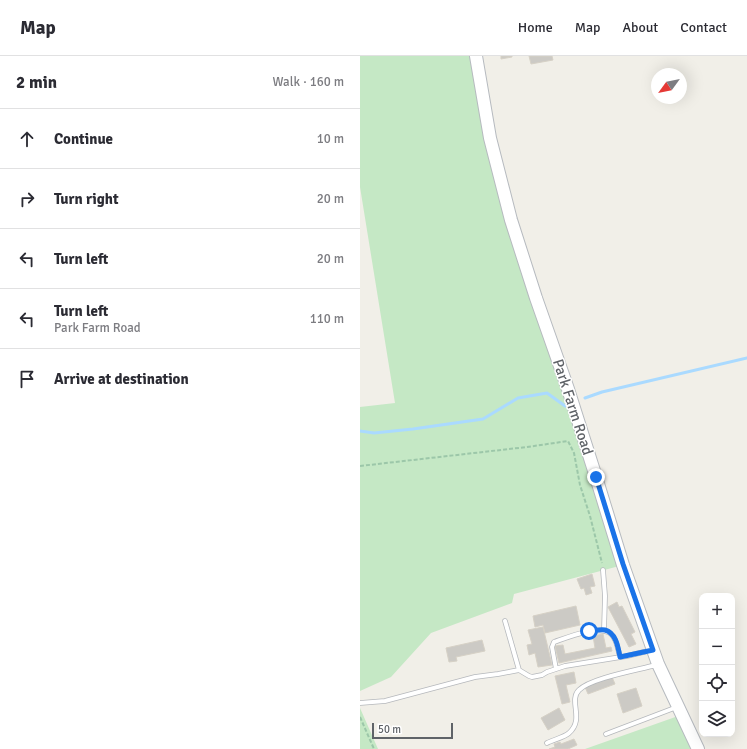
<!DOCTYPE html>
<meta charset="utf-8">
<style>
:root{--surface:#fff;--page:#f2f2f3;--text:#2b2b33;--muted:#7c7c81;--line:#e1e1e2}
body{margin:0;font-family:Signika,sans-serif;background:var(--page);color:var(--text)}
.controls{position:absolute;right:12px;bottom:12px;display:grid;overflow:hidden;border-radius:8px;box-shadow:0 4px 16px #0002}
.controls button{width:36px;height:36px;display:grid;place-items:center;padding:0;border:0;border-bottom:1px solid var(--line);background:var(--surface);color:var(--text);font:20px sans-serif}
.compass{position:absolute;left:291px;top:12px;width:36px;height:36px;border-radius:50%;background:var(--surface);box-shadow:0 4px 16px #0002;rotate:237deg}
.scale{position:absolute;left:12px;bottom:10px;width:81px;box-sizing:border-box;padding-left:4px;border:2px solid #5f6368;border-top:0;font-size:11px;line-height:14px;white-space:nowrap;color:#5f6368;-webkit-text-stroke:3px #fff;paint-order:stroke}
.stop{position:absolute;width:12px;height:12px;margin:-9px;border:3px solid #1a73e8;border-radius:50%;background:#fff}
.stop.end{background:#1a73e8;border-color:#fff;box-shadow:0 1px 4px #0008}
.list{margin:0;padding:0;list-style:none}
h2{display:flex;justify-content:space-between;align-items:center;height:52px;margin:0;padding:0 16px;font-size:17px}
h2 small{font-size:13px;font-weight:400;color:var(--muted)}
.list li{display:grid;grid-template-columns:26px 1fr auto;gap:12px;align-items:center;box-sizing:border-box;height:60px;padding:0 16px;border-top:1px solid var(--line)}
.list b{display:block;font-size:15px;white-space:nowrap}
.list p{margin:0;font-size:13px;white-space:nowrap;color:var(--muted)}
.list em{font-size:13px;font-style:normal;color:var(--muted)}
.icon{flex:none;width:22px;height:22px;fill:none;stroke:currentColor;stroke-width:2;stroke-linecap:round;stroke-linejoin:round}
.map{position:relative;flex:none;width:387px;height:693px;overflow:hidden}
header{display:flex;align-items:center;gap:24px;box-sizing:border-box;height:56px;padding:0 20px;background:var(--surface);border-bottom:1px solid var(--line)}
header strong{font-size:19px}
nav{display:flex;gap:22px;margin-inline-start:auto;font-size:14px}
main{display:flex}
aside{flex:1;background:var(--surface)}
.map>svg:first-child{display:block}
.green{fill:#c5e8c5}
.lines{fill:none;stroke-linecap:round;stroke-linejoin:round}
.stream{stroke:#aadaff;stroke-width:3}
.building{fill:#cccac5;stroke:#d6d1c6}
.lane-casing{stroke:#b5b8bc;stroke-width:5.5}
.secondary-casing{stroke:#b6babf;stroke-width:14}
.path{stroke:#9cc7a9;stroke-width:2;stroke-dasharray:4 2;stroke-linecap:butt}
.lane{stroke:#fff;stroke-width:4}
.secondary{stroke:#fff;stroke-width:12}
.route{stroke:#1a73e8;stroke-width:5}
.labels{text-anchor:middle;stroke-width:3;stroke-linejoin:round;paint-order:stroke}
.street-label{font-size:15px;fill:#5f6368;stroke:#fff}
</style>
<header>
<strong>Map</strong>
<nav><a>Home</a><a>Map</a><a>About</a><a>Contact</a></nav>
</header>
<main>
<aside>
<h2>2 min<small>Walk · 160 m</small></h2>
<ul class="list">
<li><svg class="icon" aria-label="ahead" viewBox="0 0 24 24"><path d="M12 20V5M6 11l6-6 6 6"/></svg><div><b>Continue</b></div><em>10 m</em></li>
<li><svg class="icon" aria-label="right" viewBox="0 0 24 24"><path d="M7 20v-9h11M14 6l5 5-5 5"/></svg><div><b>Turn right</b></div><em>20 m</em></li>
<li><svg class="icon" aria-label="left" viewBox="0 0 24 24"><path d="M17 20v-9H6M10 6l-5 5 5 5"/></svg><div><b>Turn left</b></div><em>20 m</em></li>
<li><svg class="icon" aria-label="left" viewBox="0 0 24 24"><path d="M17 20v-9H6M10 6l-5 5 5 5"/></svg><div><b>Turn left</b><p>Park Farm Road</p></div><em>110 m</em></li>
<li><svg class="icon" aria-label="arrive" viewBox="0 0 24 24"><path d="M6 21V4h12l-3 4 3 4H6"/></svg><div><b>Arrive at destination</b></div></li>
</ul>
</aside>
<div class="map">
<svg width="387" height="693" viewBox="0 0 387 693">
<rect width="100%" height="100%" fill="#f1efe8"/>
<path class="green" d="M0 0H116L130 82 263 509 154 538 152 547 71 577 31 621 0 635V351L35 347 0 131Z
M0 652 18 693H0Z
M321 659 338 693H225Z"/>
<g class="lines">
<path class="stream" d="M225 342 242 336 387 302
M0 375 14 377 53 373 123 363 158 342 187 337 205 350"/>
</g>
<path class="building" d="M141 0H152V1L141 3Z
M169 0H192L193 4 171 8Z
M232 518 235 530 230 531 232 537 226 539 224 532 221 533 217 523Z
M257 546 259 551 262 550 275 576 271 578 276 588 269 591 248 551Z
M216 550 220 569 185 577 183 569 175 571 173 560Z
M183 571 192 609 178 611 175 597 169 599 167 589 172 588 168 574Z
M243 578 246 592 251 591 252 595 199 607 195 590 203 589 205 598 235 592 233 580Z
M122 584 125 595 96 601 97 605 89 606 86 592Z
M214 616 216 627 206 629 210 646 202 648 195 620Z
M252 621 255 628 228 638 225 631Z
M276 632 282 650 263 657 257 638Z
M199 652 205 664 188 674 181 662Z
M214 683 217 689 208 693H189L195 691 194 688 200 686 201 688Z"/>
<g class="lines">
<g class="lane-casing">
<path id="lane" d="M243 514 245 540 244 574
M145 565 159 614 169 620 172 621 182 619 187 616 205 610 267 600 292 594
M196 613 192 591 194 586C206 582 240 568 251 578 257 583 258 594 260 601
M0 647 25 645 115 621 138 618 159 614
M246 678 317 651
M187 687C193 684 205 681 209 677 225 663 208 645 219 634 231 622 278 614 296 609"/>
</g>
<g class="secondary-casing">
<path id="secondary" d="M116 0 130 82 151 164 176 242 208 333 236 421 263 509 293 594 298 608 338 693"/>
</g>
<path class="path" d="M0 410 167 391 208 385 214 397 220 429 230 460 242 507
M0 661 14 693"/>
<use href="#lane" class="lane"/>
<use href="#secondary" class="secondary"/>
</g>
<g class="lines">
<path class="route" d="M229 575C234 575 240 573 245 574 256 577 258 591 260 601L293 594 263 508 236 421"/>
</g>
<g class="labels">
<g class="street-label">
<text transform="translate(213 351) rotate(72)" y="5">Park Farm Road</text>
</g>
</g>
</svg>
<div class="controls">
<button>+</button>
<button>−</button>
<button><svg class="icon" aria-label="locate" viewBox="0 0 24 24"><circle cx="12" cy="12" r="6"/><path d="M12 2v4M12 18v4M2 12h4M18 12h4"/></svg></button>
<button><svg class="icon" aria-label="layers" viewBox="0 0 24 24"><path d="M12 4l9 5-9 5-9-5zM3 14l9 5 9-5"/></svg></button>
</div>
<svg class="compass" viewBox="-18 -18 36 36"><path d="M0-13l5 13h-10z" fill="#e53935"/><path d="M0 13l5-13h-10z" fill="#7c7c81"/></svg>
<div class="scale">50 m</div>
<div class="stop" style="left:229px;top:575px"></div>
<div class="stop end" style="left:236px;top:421px"></div>
</div>
</main>
